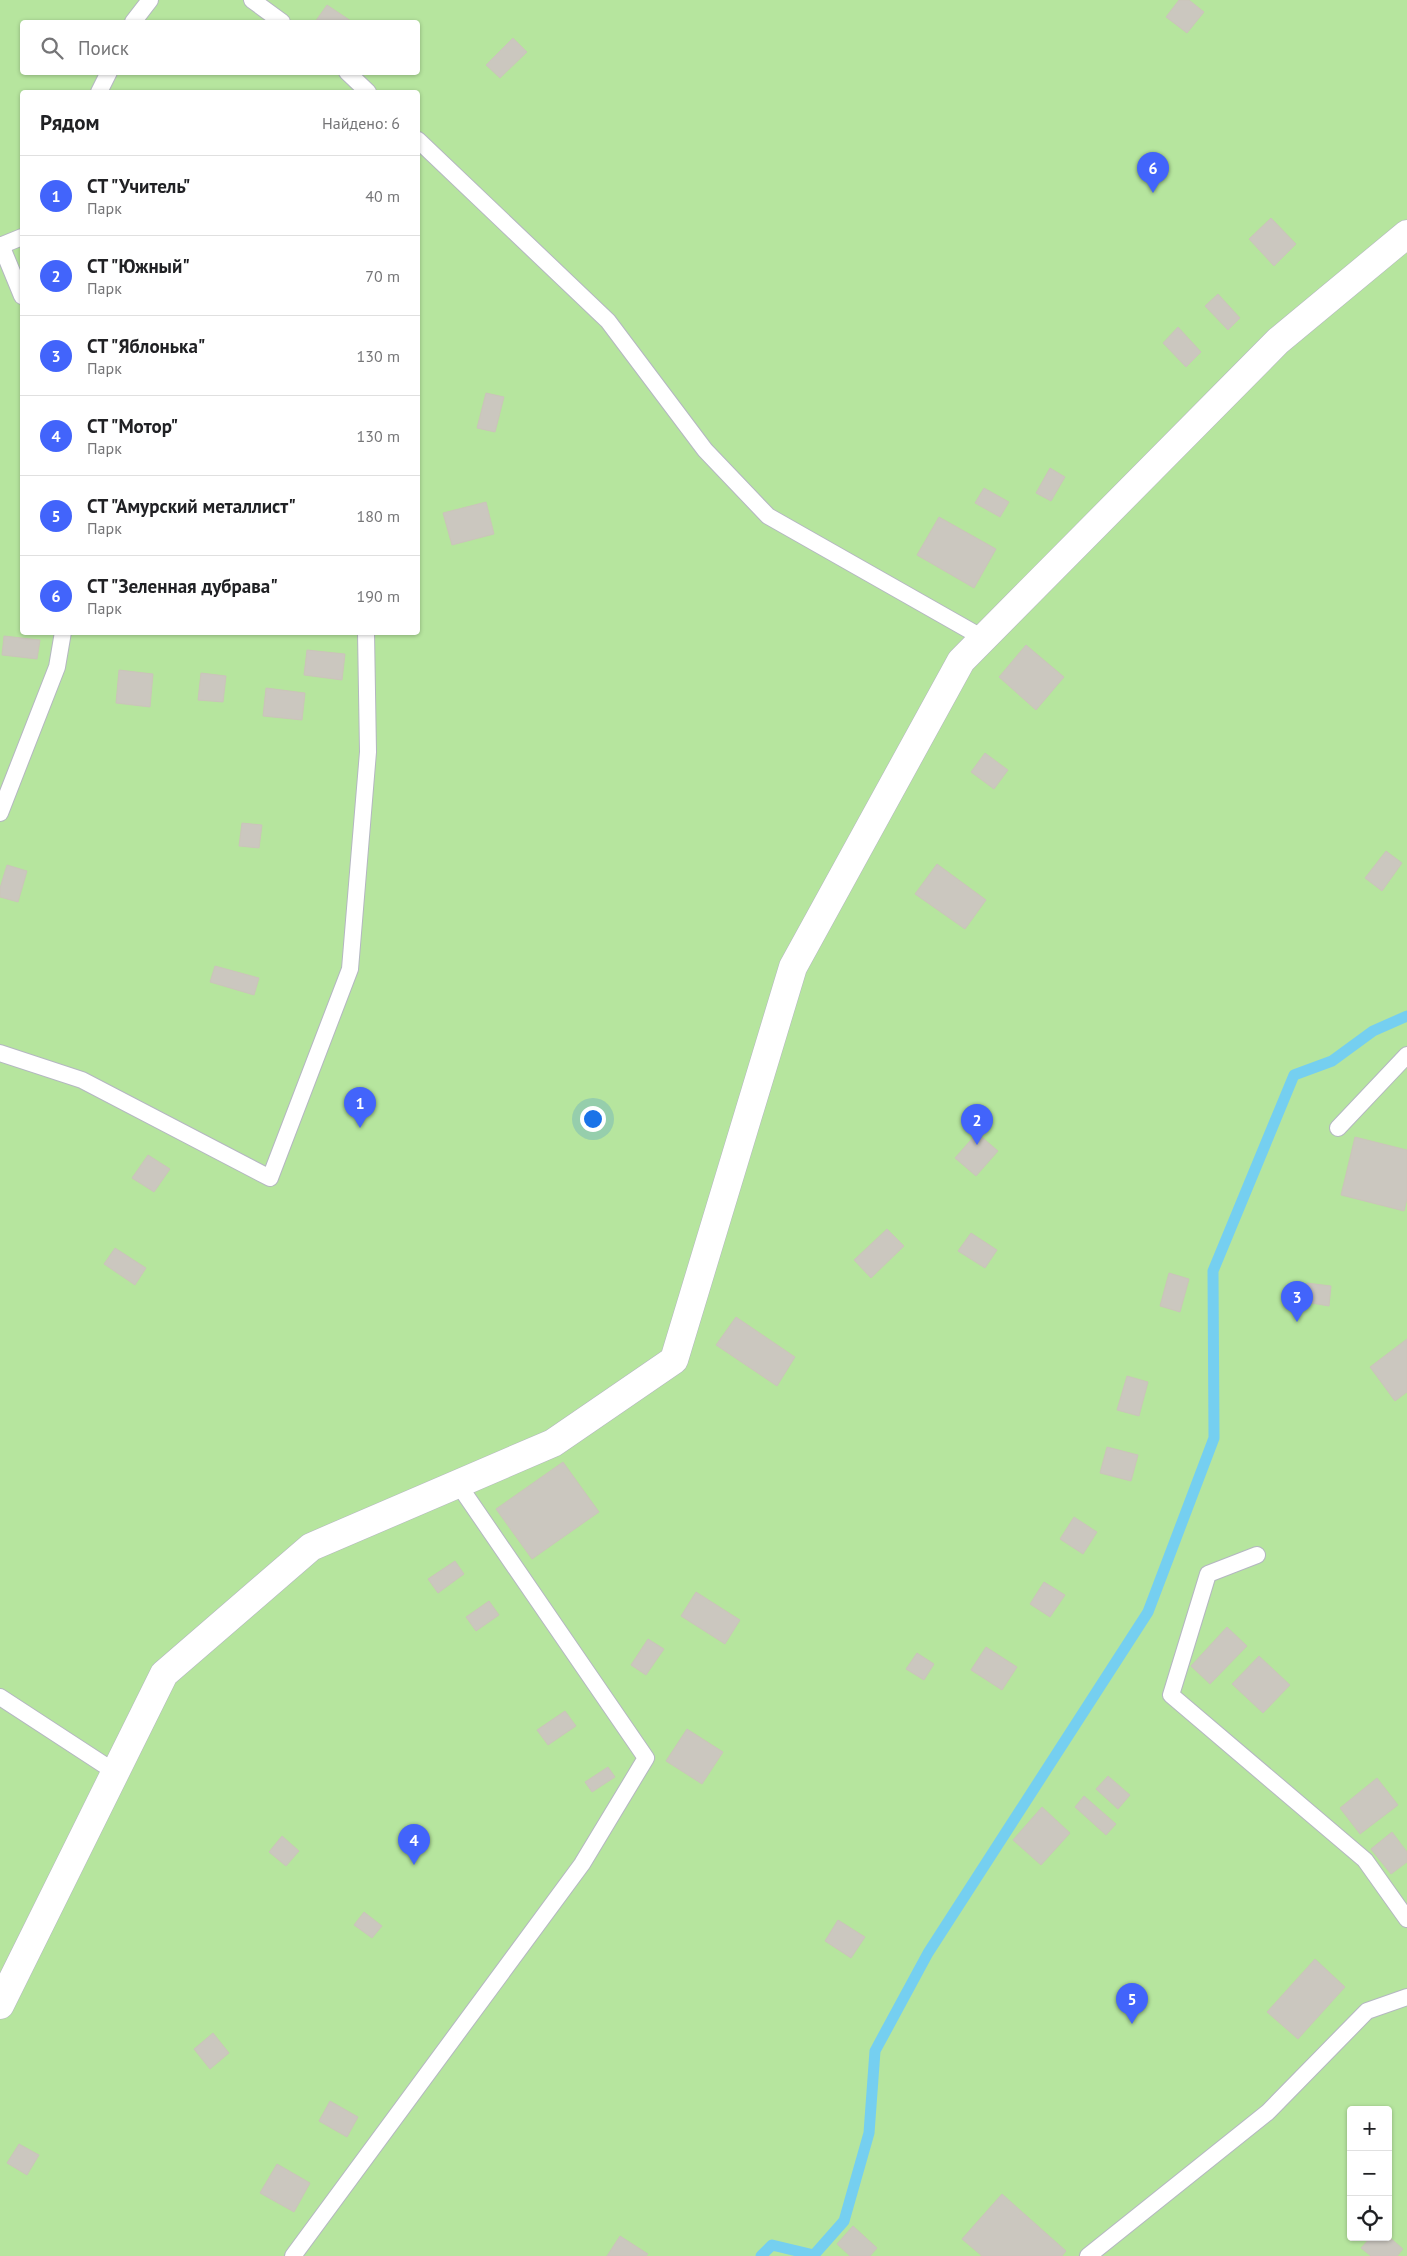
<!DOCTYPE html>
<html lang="ru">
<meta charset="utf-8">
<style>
:root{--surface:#fff;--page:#f6f6f6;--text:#202124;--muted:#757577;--line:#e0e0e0;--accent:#4264fb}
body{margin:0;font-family:"PT Sans",sans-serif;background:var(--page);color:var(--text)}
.controls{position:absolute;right:15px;bottom:15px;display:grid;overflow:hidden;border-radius:5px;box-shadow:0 1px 4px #0004}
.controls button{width:45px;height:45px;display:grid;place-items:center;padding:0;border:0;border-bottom:1px solid var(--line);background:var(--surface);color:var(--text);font:25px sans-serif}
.you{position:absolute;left:592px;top:1118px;width:18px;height:18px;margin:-12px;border:4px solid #fff;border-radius:50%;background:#1a73e8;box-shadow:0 0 0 8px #1a73e833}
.badge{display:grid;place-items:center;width:32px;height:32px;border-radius:50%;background:var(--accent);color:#fff;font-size:16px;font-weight:700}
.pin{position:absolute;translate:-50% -41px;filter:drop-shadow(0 1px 2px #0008)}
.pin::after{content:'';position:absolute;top:26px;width:18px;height:15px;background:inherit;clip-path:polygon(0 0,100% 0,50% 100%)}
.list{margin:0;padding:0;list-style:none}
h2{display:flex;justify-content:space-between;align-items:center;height:65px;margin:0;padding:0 20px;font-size:21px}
h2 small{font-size:16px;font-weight:400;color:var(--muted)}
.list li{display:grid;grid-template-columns:32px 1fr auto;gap:15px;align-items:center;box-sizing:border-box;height:80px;padding:0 20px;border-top:1px solid var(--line)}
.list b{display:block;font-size:19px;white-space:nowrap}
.list p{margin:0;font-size:16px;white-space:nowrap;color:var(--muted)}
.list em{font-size:16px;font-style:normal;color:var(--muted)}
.icon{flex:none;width:28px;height:28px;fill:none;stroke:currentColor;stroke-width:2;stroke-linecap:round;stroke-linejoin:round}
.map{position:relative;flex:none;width:1407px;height:2256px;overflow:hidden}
.search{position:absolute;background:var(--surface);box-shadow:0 1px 4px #0004;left:20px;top:20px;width:400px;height:55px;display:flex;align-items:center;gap:12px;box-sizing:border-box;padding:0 18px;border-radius:5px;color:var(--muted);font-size:19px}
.panel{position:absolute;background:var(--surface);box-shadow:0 1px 4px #0004;left:20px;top:90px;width:400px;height:545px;border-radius:5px}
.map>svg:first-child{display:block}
.green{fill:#b6e59e;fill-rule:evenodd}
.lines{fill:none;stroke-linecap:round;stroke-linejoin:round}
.stream{stroke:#75cff0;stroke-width:11}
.building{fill:#cbc7bf;stroke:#cbc5ba}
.lane-casing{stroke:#b4b7c1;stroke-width:18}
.street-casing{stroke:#b4b7c1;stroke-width:29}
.lane{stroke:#fff;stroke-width:16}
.street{stroke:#fff;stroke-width:28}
</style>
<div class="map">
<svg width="1407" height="2256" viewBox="0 0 1407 2256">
<rect width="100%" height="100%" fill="#efe9e1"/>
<path class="green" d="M0 0H1407V2256H0ZM22 22H418V72H22ZM22 92H418V632H22ZM1351 2110H1388V2237H1351Z"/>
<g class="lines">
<path class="stream" d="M761 2256 772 2245 814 2255 844 2221 869 2133 875 2051 928 1953 1148 1612 1214 1438 1213 1271 1294 1075 1332 1061 1373 1031 1407 1016"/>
</g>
<path class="building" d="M1179 0H1189L1204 12 1187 33 1166 17Z
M327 5 351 21 350 22H315Z
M513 38 527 52 500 78 486 65Z
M1271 218 1296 244 1274 266 1249 239Z
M1218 294 1240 318 1228 330 1205 306Z
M1178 327 1201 352 1186 367 1163 343Z
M486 393 504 397 495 432 477 428Z
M1050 468 1065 477 1051 501 1036 493Z
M984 488 1009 502 1000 517 975 503Z
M486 502 494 534 452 545 443 513Z
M939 517 996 549 974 588 917 555Z
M4 636 40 640 37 659 2 655Z
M1026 645 1064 677 1036 710 999 677Z
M307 650 345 654 342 680 304 675Z
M119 670 153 674 150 707 116 703Z
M201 673 226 676 223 702 198 700Z
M266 688 305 693 302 720 263 716Z
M985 753 1008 770 994 789 971 772Z
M242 823 262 825 259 848 239 846Z
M1386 851 1402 863 1382 891 1365 878Z
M937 864 986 900 965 929 915 894Z
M7 865 27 871 18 902 0 897V888Z
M215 966 259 978 254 995 210 982Z
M977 1133 998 1151 976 1176 955 1158Z
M1355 1137 1407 1150V1199L1404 1211 1341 1195Z
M148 1155 170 1169 154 1192 132 1178Z
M887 1229 904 1246 871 1278 854 1260Z
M971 1233 997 1250 985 1268 958 1251Z
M115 1248 146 1268 135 1285 104 1264Z
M1169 1273 1189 1279 1180 1312 1160 1306Z
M1307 1283 1331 1286 1329 1306 1305 1302Z
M736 1317 795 1357 777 1386 716 1345Z
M1407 1339V1392L1395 1401 1370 1367Z
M1127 1376 1148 1382 1139 1416 1117 1410Z
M1107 1447 1138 1455 1131 1481 1100 1473Z
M563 1462 599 1512 532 1559 496 1509Z
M1074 1517 1097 1532 1083 1554 1060 1539Z
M455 1561 464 1574 438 1593 428 1579Z
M1044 1582 1065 1595 1050 1617 1030 1604Z
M696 1592 740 1620 725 1644 681 1616Z
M489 1601 499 1615 476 1631 466 1617Z
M1227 1627 1247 1646 1210 1684 1191 1666Z
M648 1639 664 1649 646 1675 631 1665Z
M986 1647 1017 1667 1002 1690 971 1670Z
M917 1653 934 1664 924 1680 906 1669Z
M1259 1656 1290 1685 1263 1713 1232 1684Z
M565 1711 576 1726 548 1745 537 1730Z
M687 1729 723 1752 702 1784 666 1761Z
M608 1767 615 1777 592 1792 585 1782Z
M1108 1776 1130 1795 1118 1809 1096 1789Z
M1377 1778 1398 1805 1360 1834 1340 1808Z
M1084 1796 1116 1824 1106 1835 1075 1807Z
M1042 1807 1070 1833 1041 1865 1013 1840Z
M1392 1832 1407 1852V1862L1391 1874 1371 1849Z
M282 1836 299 1851 286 1866 269 1852Z
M364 1912 382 1926 372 1938 354 1925Z
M838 1920 865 1937 851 1958 825 1941Z
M1315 1959 1345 1987 1298 2039 1267 2012Z
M213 2033 229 2053 210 2069 194 2049Z
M330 2101 358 2117 347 2137 319 2121Z
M19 2144 39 2155 27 2175 7 2163Z
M277 2164 310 2183 294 2212 260 2193Z
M1002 2194 1066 2251 1062 2256H982L962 2239Z
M853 2226 877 2248 870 2256H850L837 2244Z
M620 2236 648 2254 646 2256H607Z
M1388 2236 1403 2249 1397 2256H1371L1361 2248 1371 2237H1388Z"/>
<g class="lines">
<g class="lane-casing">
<path id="lane" d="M252 0 282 22
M133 22 150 0
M347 72 368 92
M99 92 109 72
M418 140 608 321 705 450 768 516 983 638
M1 245 22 296
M0 246 22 237
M0 813 57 667 63 632
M0 1053 82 1080 270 1178 350 969 368 752 366 632
M1338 1128 1407 1055
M1257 1555 1208 1574 1171 1695 1365 1860 1407 1919
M0 1697 115 1772
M293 2256 582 1864 646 1758 458 1484
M1088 2256 1268 2112 1367 2011 1407 1997"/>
</g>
<g class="street-casing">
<path id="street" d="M0 2005 164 1674 311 1547 553 1443 674 1360 793 967 961 661 1278 341 1407 234"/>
</g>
<use href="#lane" class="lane"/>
<use href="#street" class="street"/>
</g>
</svg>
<div class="controls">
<button>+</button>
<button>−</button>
<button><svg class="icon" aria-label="locate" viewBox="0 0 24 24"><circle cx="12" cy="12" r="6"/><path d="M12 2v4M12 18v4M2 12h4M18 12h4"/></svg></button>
</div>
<div class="you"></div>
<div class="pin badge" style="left:360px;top:1128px">1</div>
<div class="pin badge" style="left:977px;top:1145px">2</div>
<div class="pin badge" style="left:1297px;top:1322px">3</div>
<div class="pin badge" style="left:414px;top:1865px">4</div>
<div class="pin badge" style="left:1132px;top:2024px">5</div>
<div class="pin badge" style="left:1153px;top:193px">6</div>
<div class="search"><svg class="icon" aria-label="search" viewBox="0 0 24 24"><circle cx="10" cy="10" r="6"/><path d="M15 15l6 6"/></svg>Поиск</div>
<section class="panel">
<h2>Рядом<small>Найдено: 6</small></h2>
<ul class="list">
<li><span class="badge">1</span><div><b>СТ &quot;Учитель&quot;</b><p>Парк</p></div><em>40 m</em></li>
<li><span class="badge">2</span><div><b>СТ &quot;Южный&quot;</b><p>Парк</p></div><em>70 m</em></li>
<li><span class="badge">3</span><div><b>СТ &quot;Яблонька&quot;</b><p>Парк</p></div><em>130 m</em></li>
<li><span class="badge">4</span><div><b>СТ &quot;Мотор&quot;</b><p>Парк</p></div><em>130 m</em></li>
<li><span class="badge">5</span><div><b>СТ &quot;Амурский металлист&quot;</b><p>Парк</p></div><em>180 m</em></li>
<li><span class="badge">6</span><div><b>СТ &quot;Зеленная дубрава&quot;</b><p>Парк</p></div><em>190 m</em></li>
</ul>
</section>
</div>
